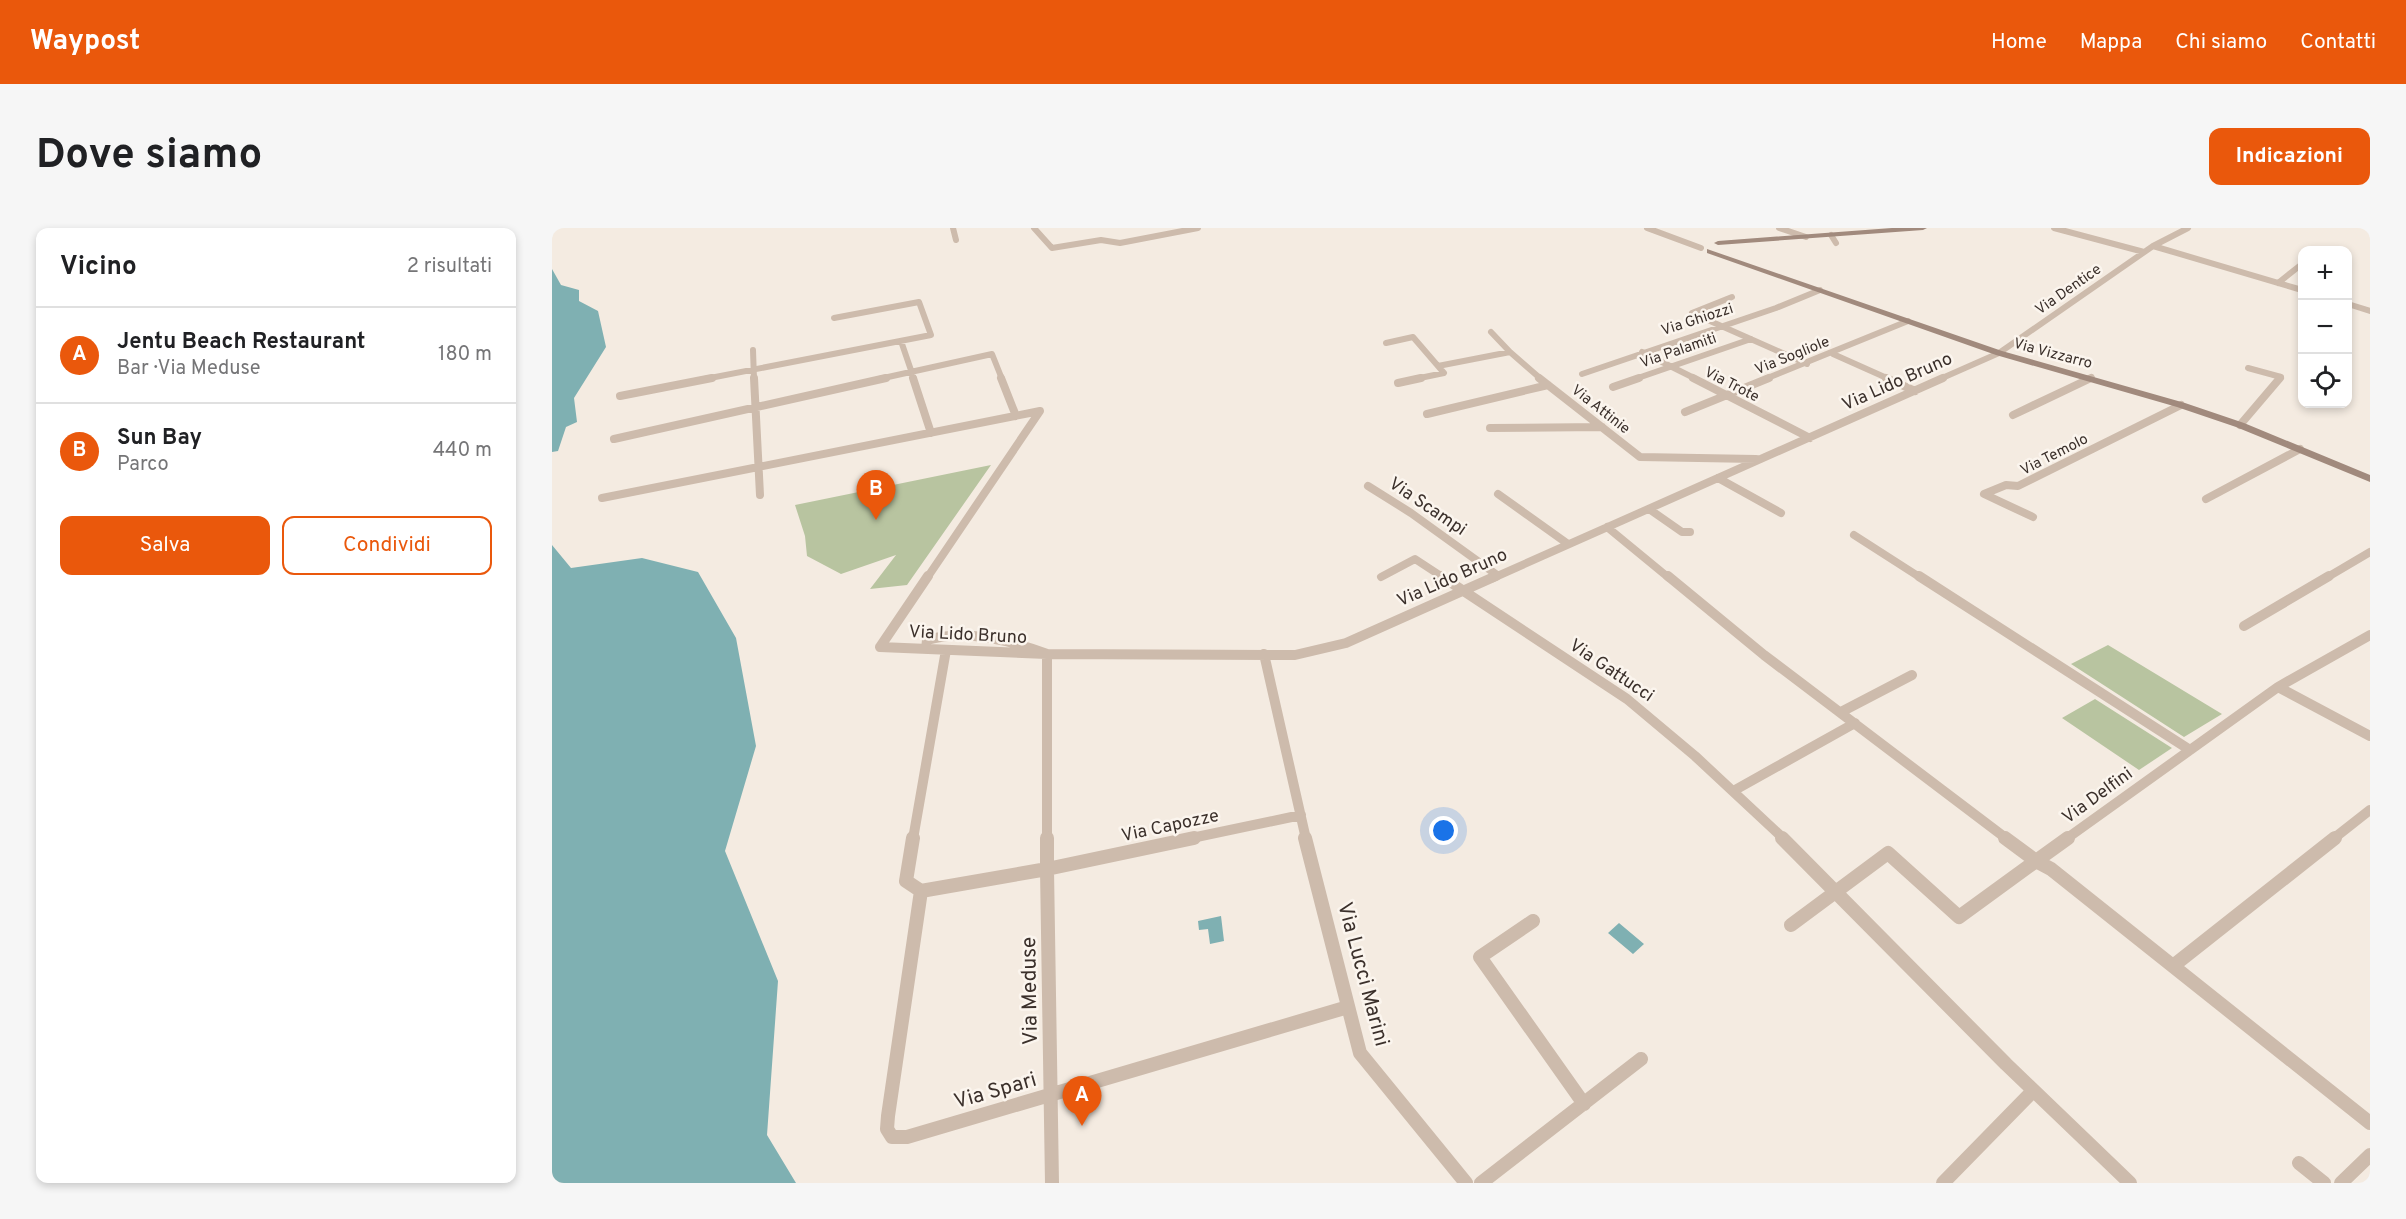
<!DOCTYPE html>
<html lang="it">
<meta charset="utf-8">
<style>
:root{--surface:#fff;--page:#f6f6f6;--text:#202124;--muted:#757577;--line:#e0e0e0;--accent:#ea580c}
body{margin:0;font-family:Overpass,sans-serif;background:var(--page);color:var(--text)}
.controls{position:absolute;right:18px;top:18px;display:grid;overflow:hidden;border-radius:12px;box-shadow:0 3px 9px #0003}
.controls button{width:54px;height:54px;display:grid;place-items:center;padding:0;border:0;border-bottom:2px solid var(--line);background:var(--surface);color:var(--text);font:30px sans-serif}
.you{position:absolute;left:892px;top:603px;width:21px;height:21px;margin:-15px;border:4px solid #fff;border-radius:50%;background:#1a73e8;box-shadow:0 0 0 9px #1a73e833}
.badge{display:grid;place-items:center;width:39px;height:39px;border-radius:50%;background:var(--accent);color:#fff;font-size:20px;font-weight:700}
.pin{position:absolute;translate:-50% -50px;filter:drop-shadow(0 2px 3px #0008)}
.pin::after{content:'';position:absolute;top:32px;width:21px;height:18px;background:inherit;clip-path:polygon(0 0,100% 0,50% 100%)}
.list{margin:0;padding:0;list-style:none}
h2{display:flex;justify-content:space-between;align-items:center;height:78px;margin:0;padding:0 24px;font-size:26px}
h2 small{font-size:20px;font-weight:400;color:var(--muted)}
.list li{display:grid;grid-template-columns:39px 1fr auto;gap:18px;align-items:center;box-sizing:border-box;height:96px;padding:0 24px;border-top:2px solid var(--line)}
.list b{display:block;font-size:22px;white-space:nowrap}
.list p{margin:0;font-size:20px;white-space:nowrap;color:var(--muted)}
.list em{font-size:20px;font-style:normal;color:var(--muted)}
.actions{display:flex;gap:12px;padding:18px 24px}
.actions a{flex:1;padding:14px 0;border:2px solid var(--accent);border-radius:12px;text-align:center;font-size:21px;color:var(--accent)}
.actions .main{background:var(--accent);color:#fff}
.icon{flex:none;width:33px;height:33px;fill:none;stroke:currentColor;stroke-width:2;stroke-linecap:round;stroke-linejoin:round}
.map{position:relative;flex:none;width:1818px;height:955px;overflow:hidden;border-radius:12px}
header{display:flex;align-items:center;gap:36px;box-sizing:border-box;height:84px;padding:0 30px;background:var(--accent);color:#fff}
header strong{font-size:28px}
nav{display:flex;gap:33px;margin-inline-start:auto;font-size:21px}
.intro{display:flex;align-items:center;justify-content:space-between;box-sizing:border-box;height:144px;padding:0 36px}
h1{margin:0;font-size:42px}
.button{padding:15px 27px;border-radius:12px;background:var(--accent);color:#fff;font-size:21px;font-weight:700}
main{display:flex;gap:36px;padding:0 36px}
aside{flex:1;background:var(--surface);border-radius:12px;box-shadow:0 3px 9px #0003}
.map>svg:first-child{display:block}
.green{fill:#b8c4a0}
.water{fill:#7fb0b2}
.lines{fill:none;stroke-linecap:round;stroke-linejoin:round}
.street-far3{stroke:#cdbbac;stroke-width:6}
.street-far2{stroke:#cdbbac;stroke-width:8}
.street-far1{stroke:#cdbbac;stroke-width:10}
.street{stroke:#cdbbac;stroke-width:14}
.secondary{fill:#a18a7d;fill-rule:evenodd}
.labels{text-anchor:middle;stroke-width:5;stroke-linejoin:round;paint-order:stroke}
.far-street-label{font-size:15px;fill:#3b302b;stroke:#fbf5ee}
.street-label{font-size:18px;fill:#3b302b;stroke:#fbf5ee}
.near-street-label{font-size:21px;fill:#3b302b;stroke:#fbf5ee}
</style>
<header>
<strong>Waypost</strong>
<nav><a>Home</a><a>Mappa</a><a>Chi siamo</a><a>Contatti</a></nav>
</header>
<div class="intro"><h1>Dove siamo</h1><a class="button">Indicazioni</a></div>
<main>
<aside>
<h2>Vicino<small>2 risultati</small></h2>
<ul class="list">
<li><span class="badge">A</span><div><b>Jentu Beach Restaurant</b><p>Bar · Via Meduse</p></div><em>180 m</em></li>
<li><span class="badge">B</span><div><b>Sun Bay</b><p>Parco</p></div><em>440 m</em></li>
</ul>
<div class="actions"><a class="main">Salva</a><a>Condividi</a></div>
</aside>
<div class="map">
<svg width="1818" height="955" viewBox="0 0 1818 955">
<rect width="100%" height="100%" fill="#f4ebe1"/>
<path class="green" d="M439 237 355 357 318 361 344 327 289 346 255 328 253 308 243 277Z
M1556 417 1670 486 1632 509 1519 436Z
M1543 471 1620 520 1587 542 1510 490Z"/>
<path class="water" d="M0 41 9 57 27 62V73L46 83 54 119 22 170 25 194 14 199 6 223 0 224Z
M0 317 19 340 90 330 146 344 184 410 204 518 173 623 226 753 215 907 244 955H0Z
M669 688 672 713 658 716 656 701 647 702 646 693Z
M1067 695 1092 716 1081 726 1056 705Z"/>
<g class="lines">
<path class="street-far3" d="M401 0 404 12
M482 0 500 20 549 12 568 15 646 0
M1095 0 1149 20
M1227 0 1254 9
M1502 0 1592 24
M1279 7 1284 15
M1601 18 1750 62
M1726 55 1750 36
M1180 69 1140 85 1255 136
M1796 76 1818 83
M939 104 958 124
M349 113 362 151
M834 115 861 109 892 145 863 151
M201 122 202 151
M1090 124 1144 151
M1281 126 1337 151
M886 138 958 124 989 151
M1696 140 1729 149 1727 151
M1030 146 1224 80 1268 62
M153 151 379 107 367 74 282 90
M327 151 440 126 450 151
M1083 151 1199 111
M1213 151 1356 93
M1388 151 1447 125 1601 18 1636 0
M1536 151 1539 150"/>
<path class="street-far2" d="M202 150 208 267
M361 150 379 205
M449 150 464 188
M987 150 1088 229 1204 231
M1141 150 1258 210
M1334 150 1363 163
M846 155 869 150
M1061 159 1087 150
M68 168 160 150
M1133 184 1217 150
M875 186 996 157
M1461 187 1539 150
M1688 197 1728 150
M938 200 1050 199
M62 211 334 150
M1166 250 1229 285
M816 258 859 285 945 347
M946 266 1016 316
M50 270 488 183 375 350
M1654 271 1748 221
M1097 281 1130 304H1138
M1481 289 1432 266 1454 257 1466 258 1629 177
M1055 299 1117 350
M1302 307 1369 350
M829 349 863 331 892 350
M941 350 1391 150
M1774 350 1818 324"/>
<path class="street-far1" d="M889 348 1075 471 1143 528 1232 611
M1116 348 1212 427 1455 611
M1367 348 1638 522
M1692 398 1777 348
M328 419 376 348
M328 419 495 426 743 427 794 415 944 348
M374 421 375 412C414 401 458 412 495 426V611
M712 426 754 611
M1726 459 1818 508
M1289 484 1360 447
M1183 562 1303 495
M361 611 394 422
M635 611 749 587
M1514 611 1726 459 1818 407
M1781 611 1818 582"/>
<path class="street" d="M361 610 354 653 369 663 495 641V610
M753 610 808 825 914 955
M1230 610 1454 836 1578 955
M1453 610 1484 633 1516 610
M369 663 336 888 335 901 340 909H355L796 779
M981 693 928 729 1032 876
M1239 697 1336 625 1407 689 1484 633 1499 641 1818 895
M1621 738 1783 610
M1747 935 1772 955
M500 955 495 641 642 610
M929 955 1089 831
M1391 955 1480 864
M1789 955 1818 927"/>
<path class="secondary" d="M1340 0H1375L1371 2 1166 17 1162 15 1166 13Z
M1155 21 1450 123 1633 175 1692 195 1818 247V254L1684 199 1625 179 1444 127 1155 25Z"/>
</g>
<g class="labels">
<g class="far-street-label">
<text transform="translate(1516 61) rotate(-35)" y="5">Via Dentice</text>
<text transform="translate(1145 91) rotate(-18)" y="5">Via Ghiozzi</text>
<text transform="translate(1126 122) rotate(-19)" y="5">Via Palamiti</text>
<text transform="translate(1501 125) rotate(15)" y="5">Via Vizzarro</text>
<text transform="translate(1240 127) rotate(-22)" y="5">Via Sogliole</text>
<text transform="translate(1180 156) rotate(27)" y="5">Via Trote</text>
<text transform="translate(1049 181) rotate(38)" y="5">Via Attinie</text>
<text transform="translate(1502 226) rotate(-27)" y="5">Via Temolo</text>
</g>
<g class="street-label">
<text transform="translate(1345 153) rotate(-24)" y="6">Via Lido Bruno</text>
<text transform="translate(876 278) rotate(34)" y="6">Via Scampi</text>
<text transform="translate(900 349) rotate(-24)" y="6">Via Lido Bruno</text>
<text transform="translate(416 406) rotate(3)" y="6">Via Lido Bruno</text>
<text transform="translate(1060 442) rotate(34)" y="6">Via Gattucci</text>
<text transform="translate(1545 567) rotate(-36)" y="6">Via Delfini</text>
<text transform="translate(618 597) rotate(-12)" y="6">Via Capozze</text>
</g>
<g class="near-street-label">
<text transform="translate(812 746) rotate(75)" y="7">Via Lucci Marini</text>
<text transform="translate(477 763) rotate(-91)" y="7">Via Meduse</text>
<text transform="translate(443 862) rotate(-16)" y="7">Via Spari</text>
</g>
</g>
</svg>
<div class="controls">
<button>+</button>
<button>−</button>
<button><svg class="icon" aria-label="locate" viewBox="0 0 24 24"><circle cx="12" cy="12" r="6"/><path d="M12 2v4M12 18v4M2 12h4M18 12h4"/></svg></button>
</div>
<div class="you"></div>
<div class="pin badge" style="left:530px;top:898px">A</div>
<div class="pin badge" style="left:324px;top:292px">B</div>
</div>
</main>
